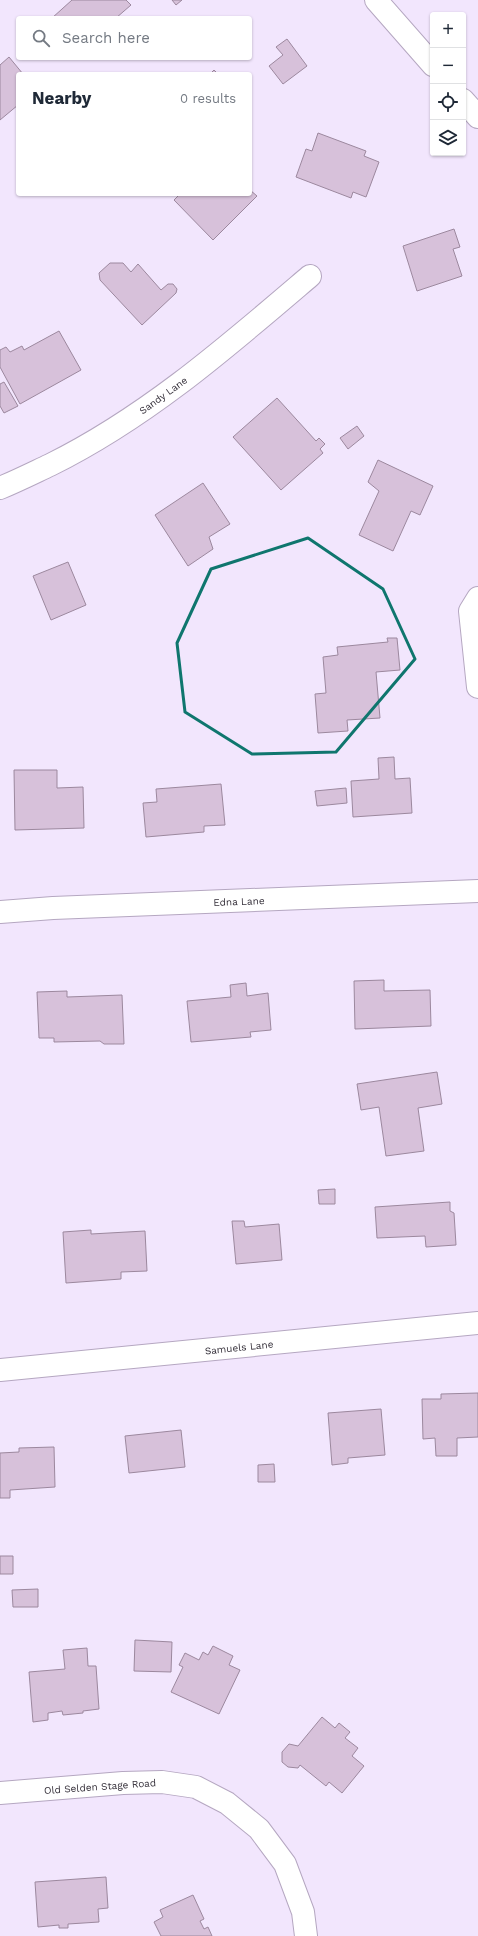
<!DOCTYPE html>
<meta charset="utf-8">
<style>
:root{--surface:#fff;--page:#f2f2f3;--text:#1f2937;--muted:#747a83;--line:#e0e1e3}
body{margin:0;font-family:"Work Sans",sans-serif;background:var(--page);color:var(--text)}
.controls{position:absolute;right:12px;top:12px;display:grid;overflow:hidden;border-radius:4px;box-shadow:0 1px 3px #0004}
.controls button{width:36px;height:36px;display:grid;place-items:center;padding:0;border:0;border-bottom:1px solid var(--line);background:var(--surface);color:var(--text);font:20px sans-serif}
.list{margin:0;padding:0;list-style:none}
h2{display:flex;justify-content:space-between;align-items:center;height:52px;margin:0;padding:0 16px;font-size:17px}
h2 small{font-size:13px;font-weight:400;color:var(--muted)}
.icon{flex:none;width:22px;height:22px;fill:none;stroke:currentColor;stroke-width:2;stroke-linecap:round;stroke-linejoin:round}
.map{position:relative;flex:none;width:478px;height:1936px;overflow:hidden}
.search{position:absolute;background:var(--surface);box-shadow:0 1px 3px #0004;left:16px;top:16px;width:236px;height:44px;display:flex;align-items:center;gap:10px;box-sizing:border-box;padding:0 14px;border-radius:4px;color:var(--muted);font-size:15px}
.panel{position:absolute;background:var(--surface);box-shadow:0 1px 3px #0004;left:16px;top:72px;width:236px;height:124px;border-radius:4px}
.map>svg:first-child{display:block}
.building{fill:#d7c1da;stroke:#9c889e}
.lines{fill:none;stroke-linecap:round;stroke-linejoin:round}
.minor-casing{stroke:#b5a7c1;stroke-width:24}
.secondary-casing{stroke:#b5a7c1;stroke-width:24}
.minor{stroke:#fff;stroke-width:22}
.secondary{stroke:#fff;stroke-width:22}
.marked{fill:none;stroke:#0f766e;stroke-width:3;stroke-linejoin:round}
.labels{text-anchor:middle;stroke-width:3;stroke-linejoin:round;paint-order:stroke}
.street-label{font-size:10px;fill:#332e38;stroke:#fff}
</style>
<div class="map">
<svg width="478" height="1936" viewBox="0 0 478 1936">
<rect width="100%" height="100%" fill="#f2e6fd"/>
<path class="building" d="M72 0H126L131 5 116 18H52Z
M172 0H182L176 5Z
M287 39 307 66 283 84 269 66 283 55 276 47Z
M9 57 23 74H18V105L0 120V65Z
M214 70 218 74H210Z
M318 133 366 151 364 156 379 162 366 197 353 192 351 198 296 177 306 149 312 151Z
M250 190 257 196 213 240 174 200 180 194H250Z
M454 229 460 247 453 249 462 276 417 291 403 246Z
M110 263H123L131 272 138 264 161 290 168 284H173L177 289 176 293 142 325 100 280 99 273Z
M59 331 81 370 20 404 0 367V350L6 347 10 352 22 346 24 350Z
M4 382 18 406 4 413 0 406V384Z
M277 398 316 441 319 438 325 444 320 449 323 453 281 490 233 437Z
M357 426 364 436 348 449 340 438Z
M378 460 433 486 420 515 411 511 393 551 359 535 379 491 368 482Z
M203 483 230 524 209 537 213 549 188 566 155 515Z
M68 562 86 605 51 620 33 576Z
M387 638H397L400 670 376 672 380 718 347 720 348 731 318 733 315 694 326 693 323 657 338 655 337 647 388 642Z
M394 757 395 779 410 778 412 813 353 817 351 781 379 779 378 758Z
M14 770H57V788L83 787 84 828 15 830Z
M221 784 225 825 204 826V832L146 837 143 803 157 802 156 789Z
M346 788 347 803 317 806 315 791Z
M384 980V991L430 990 431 1026 355 1029 354 981Z
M246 983 247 996 268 993 271 1030 250 1032 251 1037 191 1042 187 1001 231 997 230 985Z
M67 991V997L122 995 124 1044H104L100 1041 54 1042V1038H39L37 992Z
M437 1072 442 1104 418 1108 424 1151 386 1156 379 1107 361 1110 357 1084Z
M335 1189V1204H319L318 1190Z
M450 1202V1211L454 1213 456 1245 426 1247 425 1236 377 1238 375 1207Z
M232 1221H244L245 1227 279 1224 282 1260 236 1264Z
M91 1230V1234L145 1231 147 1271 121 1272V1279L66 1283 63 1232Z
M478 1393V1437L457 1438V1456H436L435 1438 423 1439 422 1399H441V1394Z
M381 1409 385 1455 348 1458V1463L332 1465 328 1413Z
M181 1430 185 1467 129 1473 125 1436Z
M54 1447 55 1487 10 1490V1498H0V1453L19 1452V1448Z
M274 1464 275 1482H258V1465Z
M0 1556H13V1574H0Z
M38 1589V1607H13L12 1590Z
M135 1640 172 1642 171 1672 134 1671Z
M213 1646 233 1656 229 1665 240 1670 219 1714 171 1692 183 1667 179 1665 185 1653 199 1660 203 1652 208 1655Z
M87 1648 88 1666H96L99 1709 83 1711V1713L63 1715 62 1711 48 1713V1720L33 1722 29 1672 65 1669 63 1650Z
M322 1717 335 1728 339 1723 350 1732 345 1738 358 1748 352 1756 364 1766 342 1793 329 1782 326 1786 300 1765 298 1768 288 1767 282 1762V1752L289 1744 298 1746Z
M106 1877 108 1908 98 1909 99 1922 68 1924V1928H59V1925L38 1927 35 1882Z
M193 1895 204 1919 200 1921 204 1929 208 1927 212 1936H161L154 1922 163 1917 160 1910Z"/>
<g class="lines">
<g class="minor-casing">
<path id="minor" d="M0 488C17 481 33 473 50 465 147 417 228 346 310 276
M478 598 470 611 478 687
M0 912 53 908 478 891
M0 1370 478 1323
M0 1793 123 1783 162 1782 196 1787 227 1803 259 1829 285 1864 303 1912 306 1936"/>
</g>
<g class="secondary-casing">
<path id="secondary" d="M376 0 433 65
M463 100 478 117"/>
</g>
<use href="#minor" class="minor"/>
<use href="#secondary" class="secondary"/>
</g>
<path class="marked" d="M308 538 383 589 415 659 336 752 252 754 185 712 177 643 211 569Z"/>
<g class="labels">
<g class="street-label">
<text transform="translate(163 395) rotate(-36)" y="4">Sandy Lane</text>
<text transform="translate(239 901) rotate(-2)" y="4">Edna Lane</text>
<text transform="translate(239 1347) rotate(-6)" y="4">Samuels Lane</text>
<text transform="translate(100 1786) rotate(-4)" y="4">Old Selden Stage Road</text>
</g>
</g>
</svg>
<div class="controls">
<button>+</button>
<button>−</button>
<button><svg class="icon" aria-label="locate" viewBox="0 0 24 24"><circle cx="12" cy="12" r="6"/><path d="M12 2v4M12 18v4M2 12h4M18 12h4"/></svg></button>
<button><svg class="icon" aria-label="layers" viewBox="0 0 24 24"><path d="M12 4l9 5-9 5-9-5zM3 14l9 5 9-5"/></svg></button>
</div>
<div class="search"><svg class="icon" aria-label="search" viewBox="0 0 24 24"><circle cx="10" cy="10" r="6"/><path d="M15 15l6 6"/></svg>Search here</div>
<section class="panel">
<h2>Nearby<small>0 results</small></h2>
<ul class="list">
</ul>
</section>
</div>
